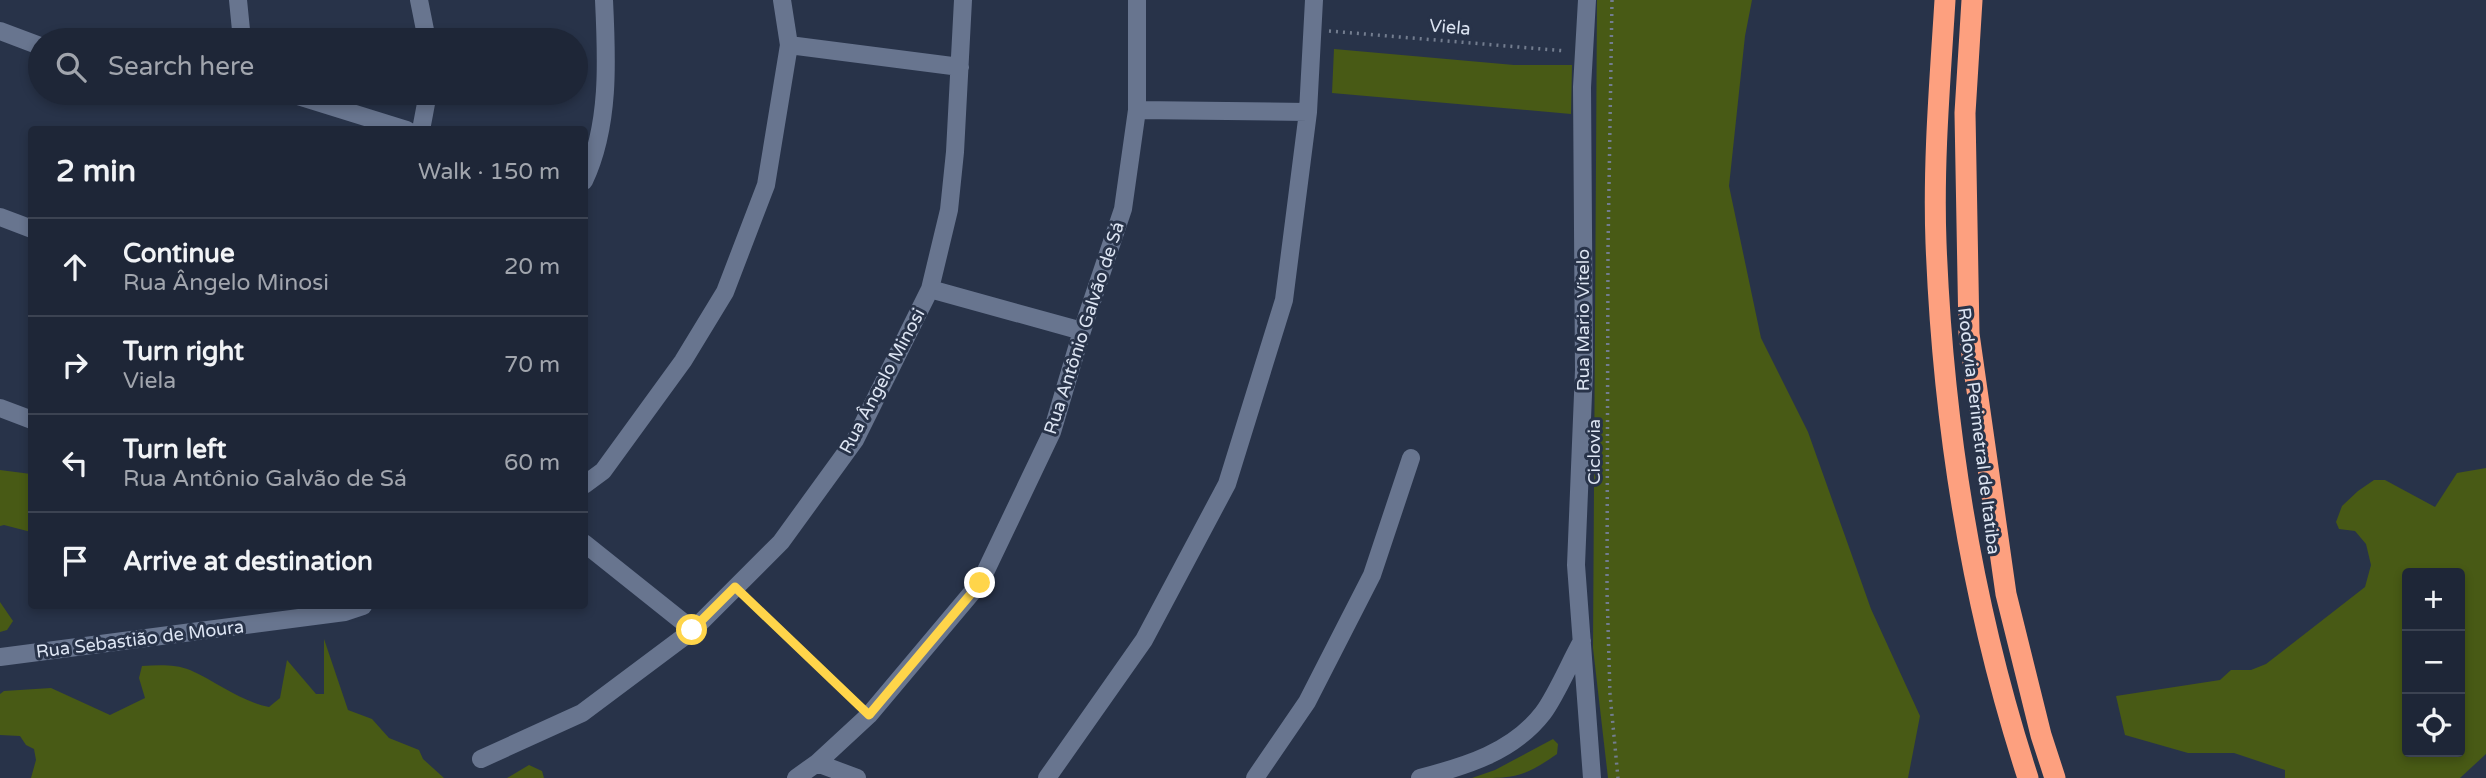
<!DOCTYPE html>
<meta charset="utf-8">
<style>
:root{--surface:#1e2637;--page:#262e3f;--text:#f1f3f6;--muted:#a1a5ad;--line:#3c4352}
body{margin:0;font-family:"Varela Round",sans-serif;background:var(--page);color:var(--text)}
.controls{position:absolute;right:21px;bottom:21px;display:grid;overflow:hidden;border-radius:7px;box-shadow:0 4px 10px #0003}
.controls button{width:63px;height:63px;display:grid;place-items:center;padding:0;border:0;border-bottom:2px solid var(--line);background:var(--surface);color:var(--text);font:35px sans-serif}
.stop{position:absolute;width:21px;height:21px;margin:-16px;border:5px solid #ffd54a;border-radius:50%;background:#fff}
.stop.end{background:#ffd54a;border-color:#fff;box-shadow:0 2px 7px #0008}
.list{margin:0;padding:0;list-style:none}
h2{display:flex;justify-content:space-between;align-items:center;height:91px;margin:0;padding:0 28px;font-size:30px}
h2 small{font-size:23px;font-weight:400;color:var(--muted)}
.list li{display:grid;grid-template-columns:46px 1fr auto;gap:21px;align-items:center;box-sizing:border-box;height:98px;padding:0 28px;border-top:2px solid var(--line)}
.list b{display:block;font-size:26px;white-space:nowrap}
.list p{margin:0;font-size:23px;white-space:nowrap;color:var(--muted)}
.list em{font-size:23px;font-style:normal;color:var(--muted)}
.icon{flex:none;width:38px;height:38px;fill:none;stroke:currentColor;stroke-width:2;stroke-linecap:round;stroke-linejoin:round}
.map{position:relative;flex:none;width:2486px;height:778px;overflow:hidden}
.search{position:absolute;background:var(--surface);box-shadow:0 4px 10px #0003;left:28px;top:28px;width:560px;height:77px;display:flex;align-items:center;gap:18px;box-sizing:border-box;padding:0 24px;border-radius:38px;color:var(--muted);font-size:26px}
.panel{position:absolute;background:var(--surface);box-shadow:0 4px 10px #0003;left:28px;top:126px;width:560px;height:483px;border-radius:7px}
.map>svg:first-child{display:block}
.green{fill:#485a15;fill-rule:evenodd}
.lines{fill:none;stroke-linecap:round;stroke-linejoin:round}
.path{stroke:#737d8f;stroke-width:3.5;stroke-dasharray:2 5;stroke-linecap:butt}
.minor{stroke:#68758f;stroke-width:18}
.highway{stroke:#fda07f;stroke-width:21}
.route{stroke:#ffd54a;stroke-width:9}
.labels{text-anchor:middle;stroke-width:6;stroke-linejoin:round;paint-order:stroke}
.street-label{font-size:18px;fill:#dde5f3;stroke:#283349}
</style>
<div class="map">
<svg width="2486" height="778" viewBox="0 0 2486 778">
<rect width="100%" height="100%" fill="#283349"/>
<path class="green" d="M1597 0H1752L1745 36 1729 186 1761 338 1808 432 1871 609 1920 716 1908 778H1608L1593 648Z
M1334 49 1514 65H1572L1571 114 1332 93Z
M2486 468V754L2460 778H2285V770L2234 753H2188L2125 735 2116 696 2220 680 2231 670H2251L2266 664 2365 587 2371 565 2366 544 2355 531 2339 529 2336 522 2342 506 2358 491 2374 480H2385L2435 507 2457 473ZM2407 573H2460V752H2407Z
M0 470 31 474V532L4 525 0 526Z
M0 602 13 621 7 630 0 632Z
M324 639 348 710 372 719 389 738 419 750 423 759 444 778H31L36 760 34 749 26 745 20 736 0 735V694L4 691 51 688 110 715 145 698 139 678 142 666C158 665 175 664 190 670 217 682 240 701 269 707L280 698 287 660 316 694H324Z
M1553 739 1558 744 1557 754C1523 778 1513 778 1472 778L1495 770Z
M529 765 542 771 544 778H507Z"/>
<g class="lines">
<path class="path" d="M1612 0 1608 249 1607 591 1610 694 1618 778
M1329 31 1566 51
M747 599 858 704"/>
<path class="minor" d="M238 0 242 40
M419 0 427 40
M1587 0 1582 87 1584 370 1576 565 1592 778
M0 31 40 46
M789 45 960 67
M180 93 194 95 204 93
M288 93 407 130
M1137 110 1308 112
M421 130 428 93
M584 181C610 126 607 60 604 0
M0 217 32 229
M930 289 1082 331
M0 408 32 420
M584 485 603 471 683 361 725 292 766 185 789 45 782 0
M584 543 693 630
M0 657 345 612 363 606
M481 759 582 713 693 630 781 542 855 440 930 289 949 210 955 152 963 0
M817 763 857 778
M796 778 817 763 869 715 980 583 1052 432 1082 331 1123 209 1137 110V0
M1047 778 1144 640 1227 484 1284 300 1308 112 1314 0
M1255 778 1307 702 1372 575 1411 458
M1420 778C1466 766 1513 752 1543 713 1557 694 1570 662 1582 641"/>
<path class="highway" d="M1945 0C1940 81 1933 162 1936 243 1943 424 1972 606 2028 778
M1972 0 1965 113 1969 334 2006 594 2041 735 2055 778"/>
</g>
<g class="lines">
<path class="route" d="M692 630 735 587 869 715 980 583"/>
</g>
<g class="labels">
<g class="street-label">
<text transform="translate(1450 27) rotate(5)" y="6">Viela</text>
<text transform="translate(1583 320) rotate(-90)" y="6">Rua Mario Vitelo</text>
<text transform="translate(1084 328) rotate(-72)" y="6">Rua Antônio Galvão de Sá</text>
<text transform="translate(882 381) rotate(-62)" y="6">Rua Ângelo Minosi</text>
<text transform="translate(1979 431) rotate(83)" y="6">Rodovia Perimetral de Itatiba</text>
<text transform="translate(1594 452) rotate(-90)" y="6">Ciclovia</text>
<text transform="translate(140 639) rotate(-7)" y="6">Rua Sebastião de Moura</text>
</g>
</g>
</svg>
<div class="controls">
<button>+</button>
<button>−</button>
<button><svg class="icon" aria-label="locate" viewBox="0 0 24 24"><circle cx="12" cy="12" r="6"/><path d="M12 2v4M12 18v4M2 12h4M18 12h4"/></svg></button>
</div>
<div class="stop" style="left:692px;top:630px"></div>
<div class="stop end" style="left:980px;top:583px"></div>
<div class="search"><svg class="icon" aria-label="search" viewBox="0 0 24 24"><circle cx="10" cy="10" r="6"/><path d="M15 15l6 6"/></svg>Search here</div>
<section class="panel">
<h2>2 min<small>Walk · 150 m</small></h2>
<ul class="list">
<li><svg class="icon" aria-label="ahead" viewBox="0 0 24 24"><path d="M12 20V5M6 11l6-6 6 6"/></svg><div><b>Continue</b><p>Rua Ângelo Minosi</p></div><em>20 m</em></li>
<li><svg class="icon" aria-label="right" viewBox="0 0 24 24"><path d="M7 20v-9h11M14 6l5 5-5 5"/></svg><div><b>Turn right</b><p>Viela</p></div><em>70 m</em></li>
<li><svg class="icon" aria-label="left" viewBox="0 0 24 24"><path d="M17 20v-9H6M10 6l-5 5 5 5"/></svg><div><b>Turn left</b><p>Rua Antônio Galvão de Sá</p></div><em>60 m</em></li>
<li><svg class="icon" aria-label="arrive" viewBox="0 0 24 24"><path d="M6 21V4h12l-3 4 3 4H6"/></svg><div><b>Arrive at destination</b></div></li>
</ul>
</section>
</div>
